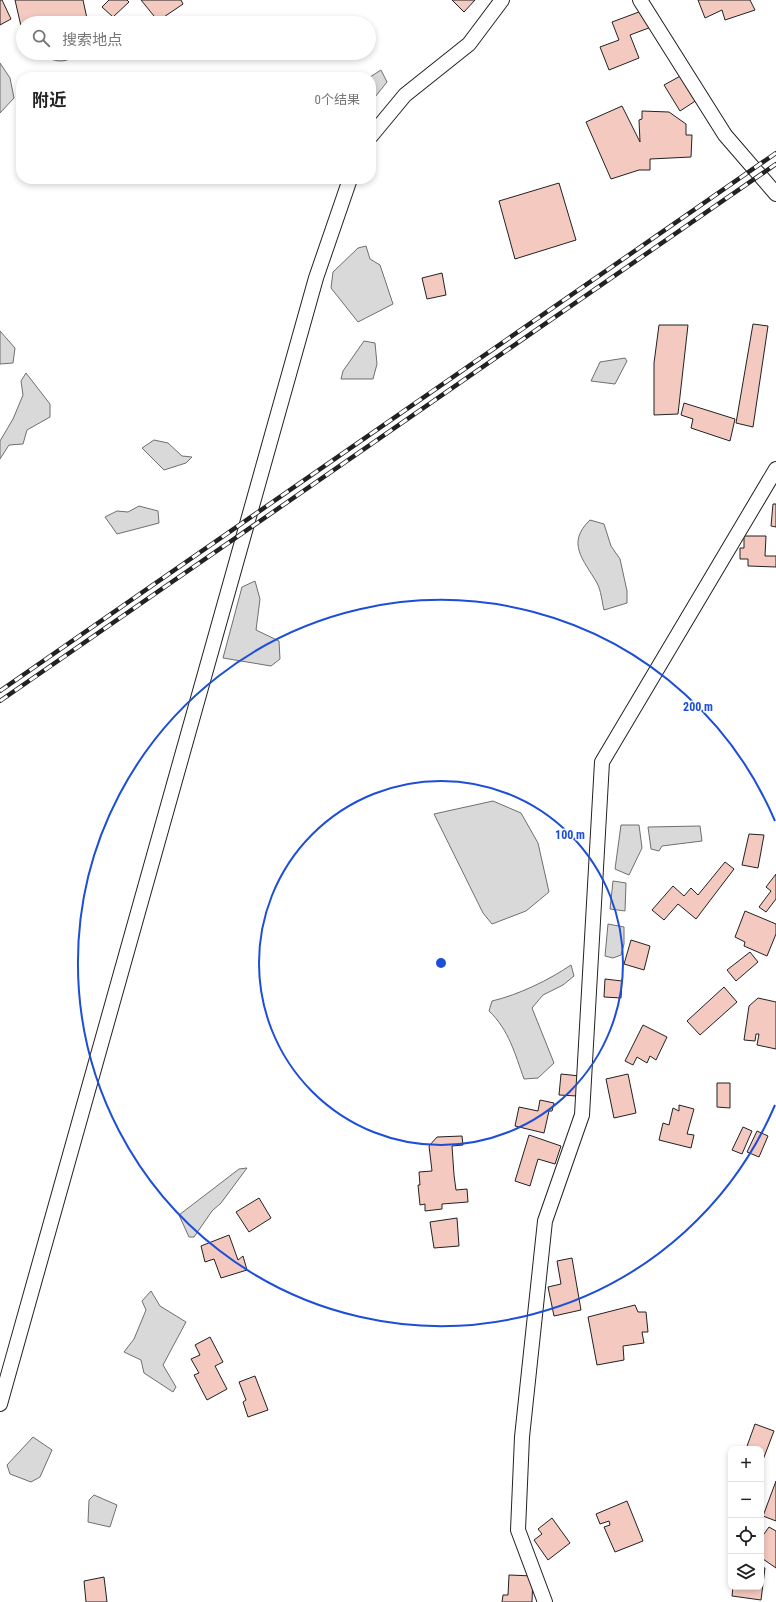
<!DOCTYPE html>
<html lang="zh">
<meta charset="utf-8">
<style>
:root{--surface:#fff;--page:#f6f6f6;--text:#222;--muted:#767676;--line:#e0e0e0}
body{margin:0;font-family:"Roboto Condensed","Noto Sans SC",sans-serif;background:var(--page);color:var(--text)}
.controls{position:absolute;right:12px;bottom:12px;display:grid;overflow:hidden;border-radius:8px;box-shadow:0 2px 6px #0003}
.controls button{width:36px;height:36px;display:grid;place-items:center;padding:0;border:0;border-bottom:1px solid var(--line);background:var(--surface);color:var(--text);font:20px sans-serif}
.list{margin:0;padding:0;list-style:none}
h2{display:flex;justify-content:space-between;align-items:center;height:52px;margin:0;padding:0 16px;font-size:17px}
h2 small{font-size:13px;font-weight:400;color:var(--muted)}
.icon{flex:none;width:22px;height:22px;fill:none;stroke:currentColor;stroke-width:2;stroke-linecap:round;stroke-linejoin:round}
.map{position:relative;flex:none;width:776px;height:1602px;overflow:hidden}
.search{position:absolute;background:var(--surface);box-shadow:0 2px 6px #0003;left:16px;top:16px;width:360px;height:44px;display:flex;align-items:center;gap:10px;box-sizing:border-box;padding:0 14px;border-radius:22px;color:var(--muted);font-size:15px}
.panel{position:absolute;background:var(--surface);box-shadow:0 2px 6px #0003;left:16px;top:72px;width:360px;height:112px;border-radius:16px}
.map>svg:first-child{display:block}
.water{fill:#d9d9d9;stroke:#6f6f6f}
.building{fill:#f3c9c0;stroke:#222}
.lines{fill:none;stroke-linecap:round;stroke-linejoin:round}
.minor-casing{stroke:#222;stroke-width:16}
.minor{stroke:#fff;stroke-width:14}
.rail-casing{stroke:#222;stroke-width:4.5}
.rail{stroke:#fff;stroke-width:3;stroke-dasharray:9;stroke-linecap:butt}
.ring{fill:none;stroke:#1d4ed8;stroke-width:2}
.centre{fill:#1d4ed8;stroke:#fff;stroke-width:2}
.ring-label{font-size:12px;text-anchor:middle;font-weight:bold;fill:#1d4ed8;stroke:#fff;stroke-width:3;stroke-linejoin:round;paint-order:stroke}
</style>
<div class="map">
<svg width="776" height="1602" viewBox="0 0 776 1602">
<rect width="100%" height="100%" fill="#fff"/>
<path class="water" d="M47 53H72L71 58C64 63 53 61 47 57Z
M0 63 10 78 14 98 0 113Z
M381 70 387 82 371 102 370 77Z
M366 246 370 259 380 265 393 304 358 322 331 288 333 272 358 248Z
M0 331 15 348 13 363 0 364Z
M364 341 375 343 377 364 373 379H341L343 371Z
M625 358 627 361 615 384 591 381 600 362Z
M26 373 50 404V417L27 430 23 444 9 445 0 459V441L13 419 23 395 21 381Z
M154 440 168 443 182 456 192 457 186 463 164 470 142 448Z
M139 506 158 511 159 523 117 534 105 517 117 511 128 512Z
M590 520 604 524 611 546 620 559 627 591V603L604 610C602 602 601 590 597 583 583 559 566 543 590 520Z
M255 581 260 599 256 630 279 641 280 659 271 666 223 658 242 587Z
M493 801 521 813 538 843 549 892 526 911 492 924 483 913 434 814Z
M621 825H639L642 848 629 875 615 869Z
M700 826 702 841 662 846 659 851 651 849 648 827Z
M613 881 626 883 625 911 610 909Z
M608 924 624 927V944L621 955 613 958 605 956Z
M571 965 574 976 563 985 543 995 532 1008 554 1063 538 1078 524 1079C515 1054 509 1030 489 1011L492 1001C518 995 549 980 571 965Z
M247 1168 221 1203 212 1211 194 1237H189L179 1215 239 1169Z
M151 1291 160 1306 186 1322 163 1365 176 1387 173 1392 144 1373 141 1360 124 1352 134 1339 146 1310 142 1301Z
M33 1437 52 1450 40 1477 31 1482 10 1474 7 1465Z
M94 1495 117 1505 110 1527 88 1522 89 1500Z"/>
<path class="building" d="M0 0H2L11 19 0 25Z
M15 0H83L88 23H23V35Z
M109 0H127L129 2 113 17 102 7Z
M141 0H181L183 4 158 21Z
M452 0H475L464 12Z
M698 0H750L755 10 725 20 722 10 705 18Z
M647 9 654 26 630 35 639 58 609 70 600 47 619 40 612 22Z
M124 21V23H101V22Z
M684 74 700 98 680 111 664 85Z
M622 106 640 142 639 120 642 119V111L669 112 686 124V135H692L691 157 650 159V170H639L611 179 586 122Z
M559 183 576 240 515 259 499 201Z
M442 273 446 295 427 299 422 278Z
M753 324 768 326 753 427 736 423Z
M659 325H688L678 414 654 415V363Z
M684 403 735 419 730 441 691 428 693 419 681 415Z
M773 504H776V527L771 526Z
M744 536H766L765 556H776V567L748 566V559H740V548H744Z
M749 834 764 835 758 868 742 865Z
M725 862 734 869 696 919 678 904 664 920 652 910 673 886 684 896 691 888 698 895Z
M776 874V899L766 912 759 907 771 891 766 887Z
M745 911 776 924V934L767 956 744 946 745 942 735 937Z
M631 940 650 946 644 970 624 964Z
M750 952 758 962 736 981 727 970Z
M605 979 622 981 621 998 604 997Z
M724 987 737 1002 700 1035 687 1021Z
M758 998 776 1002V1049L757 1045 759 1034H756L755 1041 744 1040 749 1006Z
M643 1025 667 1037 656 1060 650 1056 647 1063 637 1057 633 1065 625 1061Z
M561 1074 580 1076 577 1096 559 1095Z
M628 1074 636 1113 614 1118 606 1079Z
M717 1083H730V1108L717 1107Z
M540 1100 554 1103 552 1111H549L544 1133 515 1126 519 1107 538 1111Z
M679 1105 694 1109 687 1134 694 1135 691 1148 659 1140 663 1123 669 1125 673 1108 679 1111Z
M743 1127 752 1131 742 1154 732 1150Z
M757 1131 768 1136 759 1157 747 1152Z
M529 1135 561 1146 555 1164 538 1159 530 1186 515 1181Z
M462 1136 463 1145 452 1146 454 1175 456 1190 467 1189 468 1202 442 1204V1209L425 1211V1204L420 1205 418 1185H420L419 1172 432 1171 429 1146 437 1137Z
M259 1198 271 1218 249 1232 236 1212Z
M457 1218 459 1246 434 1248 430 1222Z
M229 1235 238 1260 243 1256 247 1270 221 1278 214 1259 205 1262 201 1246Z
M572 1258 581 1310 554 1316 548 1287 561 1284 557 1261Z
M635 1305 638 1312H646L648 1332H642L644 1343 623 1346 624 1360 597 1365 588 1317Z
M210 1337 223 1362 215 1366 227 1389 207 1400 194 1375 199 1373 191 1359 200 1355 195 1345Z
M255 1376 268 1410 248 1417 243 1402 246 1400 239 1382Z
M755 1424 774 1431 761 1465V1449H746Z
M776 1481V1521L763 1516Z
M627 1501 643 1541 615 1552 604 1527 610 1525 609 1521 600 1524 596 1514Z
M552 1518 570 1543 548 1560 534 1540 542 1534 538 1529Z
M769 1527 776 1531V1568L763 1559 761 1562V1538Z
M761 1567 765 1568 761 1600 732 1596 733 1587H761Z
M509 1575 533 1576 532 1602H502L503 1595H508Z
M104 1577 107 1602H86L84 1581Z"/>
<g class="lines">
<g class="minor-casing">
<path id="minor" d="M640 0 725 135 776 194
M371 136 405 95 469 44 502 0
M0 1404 316 278 350 179
M545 1602 518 1530 522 1437 545 1221 582 1115 602 762 776 469"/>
</g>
<use href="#minor" class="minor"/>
<g class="rail-casing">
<path id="rail" d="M0 691 776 153
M0 701 776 164"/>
</g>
<use href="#rail" class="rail"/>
</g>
<g class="ring">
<circle cx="441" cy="963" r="182"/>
<path d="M775 1105A363 363 0 1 1 775 821"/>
</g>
<circle cx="441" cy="963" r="6" class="centre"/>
<g class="ring-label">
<text x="698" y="711">200 m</text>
<text x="570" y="839">100 m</text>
</g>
</svg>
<div class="controls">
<button>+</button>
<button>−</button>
<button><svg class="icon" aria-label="locate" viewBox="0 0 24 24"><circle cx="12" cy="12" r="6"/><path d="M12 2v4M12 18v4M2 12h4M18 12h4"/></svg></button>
<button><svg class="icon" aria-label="layers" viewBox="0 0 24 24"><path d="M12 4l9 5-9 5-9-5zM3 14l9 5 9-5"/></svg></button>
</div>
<div class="search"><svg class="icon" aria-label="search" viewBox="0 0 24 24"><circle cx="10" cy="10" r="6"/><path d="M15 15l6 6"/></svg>搜索地点</div>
<section class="panel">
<h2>附近<small>0个结果</small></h2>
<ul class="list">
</ul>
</section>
</div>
